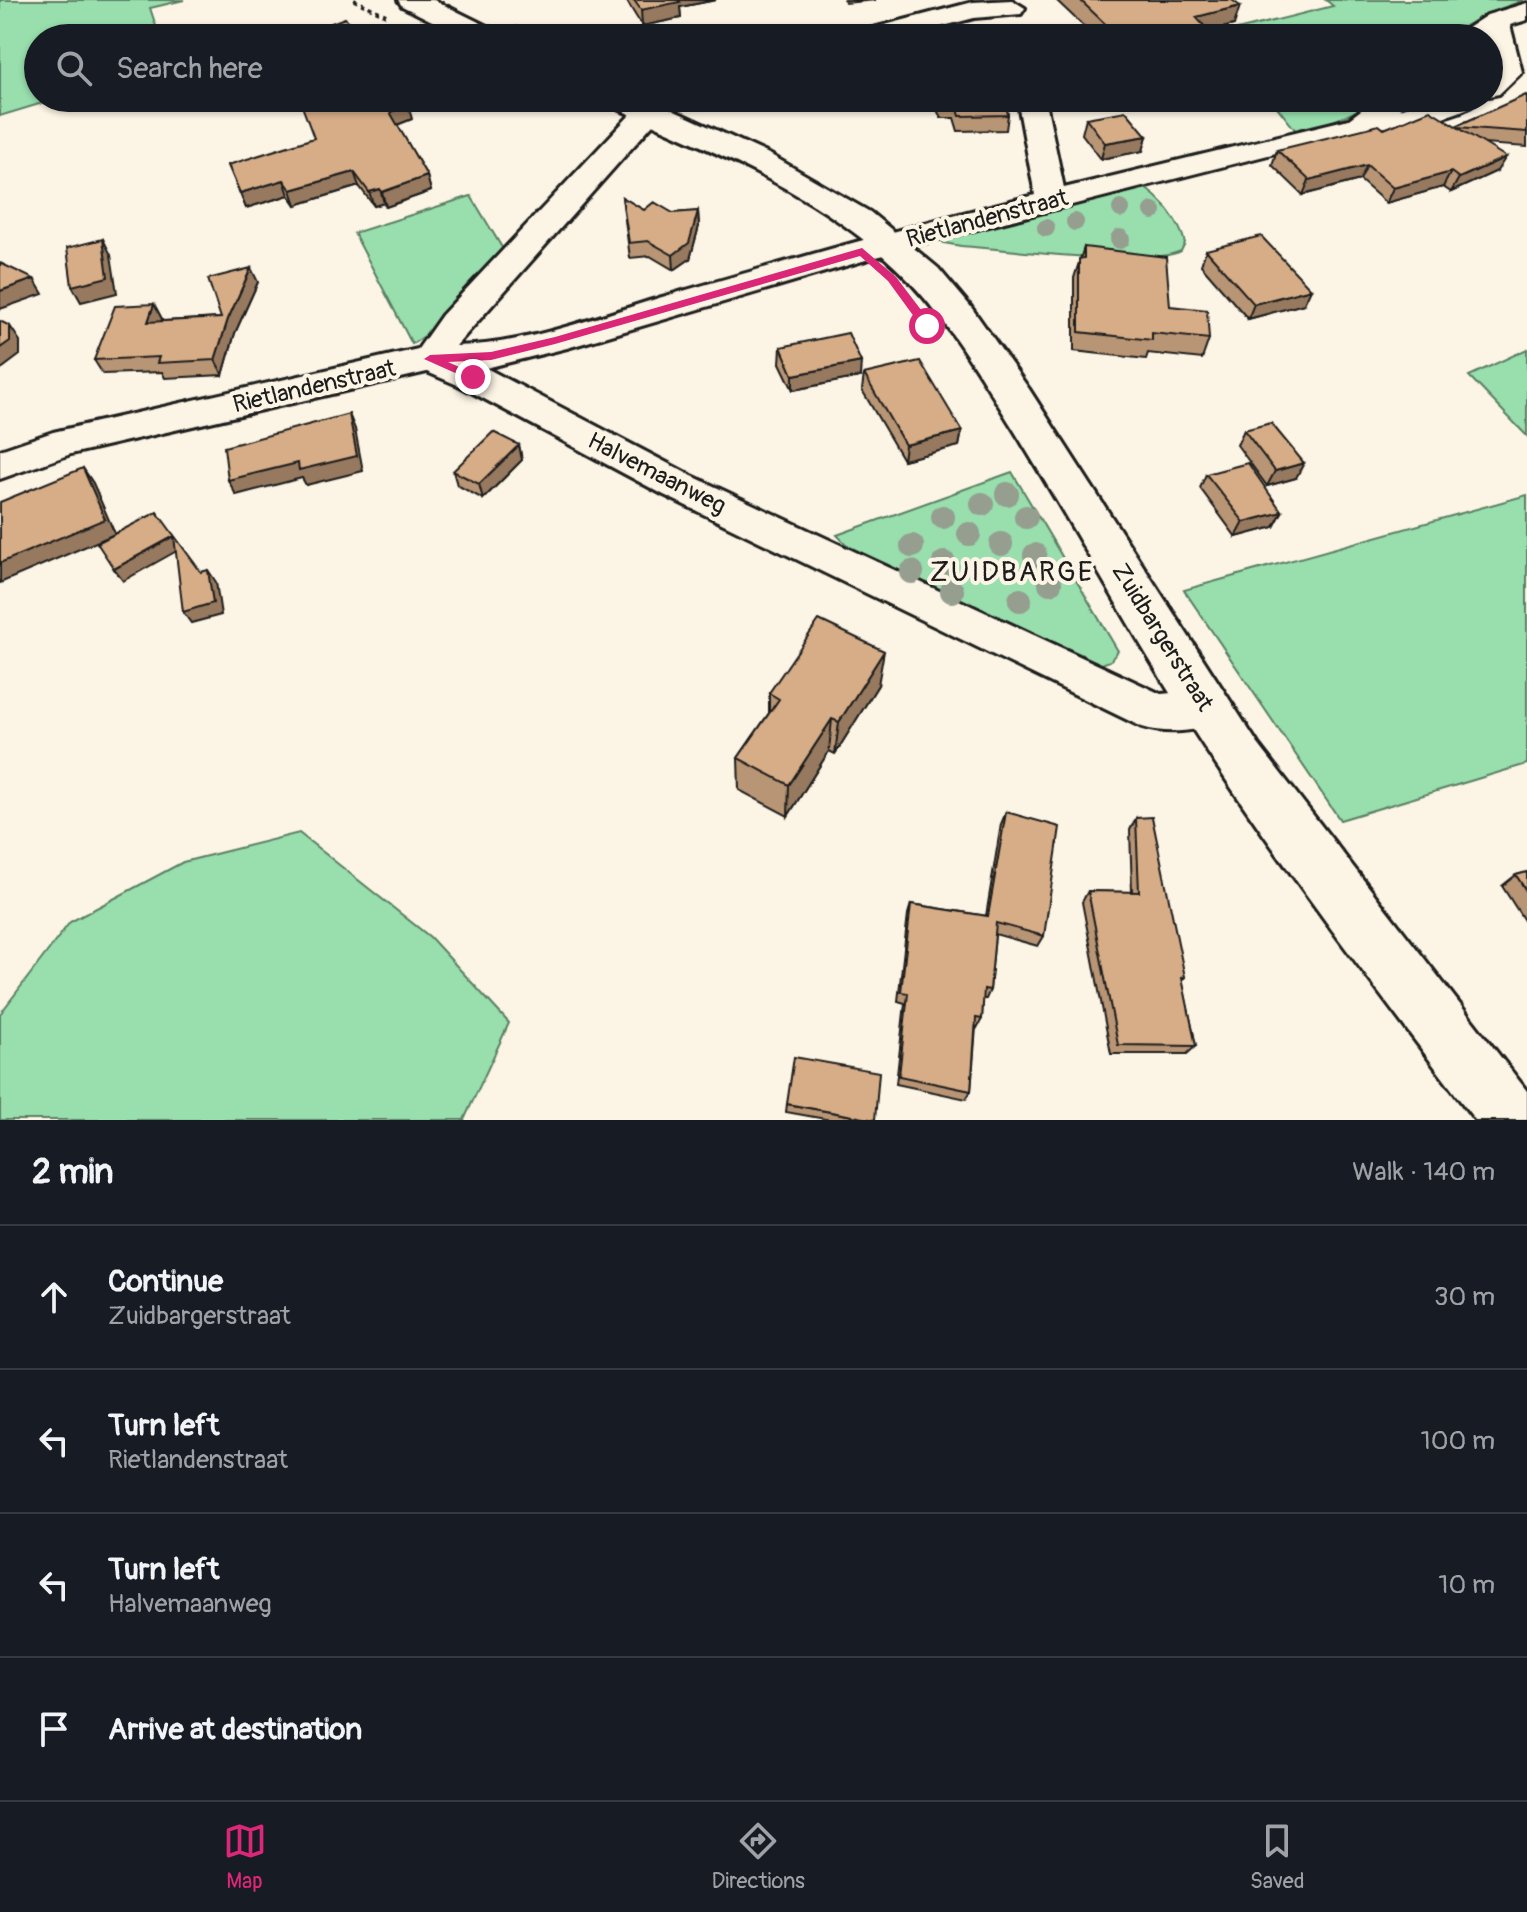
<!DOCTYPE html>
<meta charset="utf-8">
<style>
:root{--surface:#171b24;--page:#20242c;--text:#f1f3f6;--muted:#9ea1a6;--line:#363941;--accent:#db2777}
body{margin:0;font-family:Pangolin,sans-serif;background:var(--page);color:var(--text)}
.stop{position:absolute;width:24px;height:24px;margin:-18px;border:6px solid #db2777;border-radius:50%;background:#fff}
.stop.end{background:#db2777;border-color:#fff;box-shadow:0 2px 8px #0008}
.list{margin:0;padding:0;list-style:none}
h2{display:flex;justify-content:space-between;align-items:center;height:104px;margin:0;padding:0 32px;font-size:34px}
h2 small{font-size:26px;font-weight:400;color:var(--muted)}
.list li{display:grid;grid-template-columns:52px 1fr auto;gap:24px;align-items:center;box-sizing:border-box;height:144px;padding:0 32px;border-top:2px solid var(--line)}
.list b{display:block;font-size:30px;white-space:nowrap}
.list p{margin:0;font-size:26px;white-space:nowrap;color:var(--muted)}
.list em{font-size:26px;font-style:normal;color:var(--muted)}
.icon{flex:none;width:44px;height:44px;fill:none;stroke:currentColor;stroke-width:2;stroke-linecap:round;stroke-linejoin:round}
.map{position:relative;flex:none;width:1527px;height:1120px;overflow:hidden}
.search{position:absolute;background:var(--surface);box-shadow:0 2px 6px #0004;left:24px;right:24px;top:24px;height:88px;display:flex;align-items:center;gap:20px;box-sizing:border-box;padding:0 28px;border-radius:44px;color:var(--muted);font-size:30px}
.sheet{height:680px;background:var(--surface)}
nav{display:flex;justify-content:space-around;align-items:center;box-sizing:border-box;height:112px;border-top:2px solid var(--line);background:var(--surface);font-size:22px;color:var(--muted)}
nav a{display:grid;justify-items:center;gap:4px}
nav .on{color:var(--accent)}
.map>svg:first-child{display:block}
.green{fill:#98dfad;stroke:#5a7e64;stroke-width:2}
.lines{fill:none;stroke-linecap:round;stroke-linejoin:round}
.street-casing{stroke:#1c1c1c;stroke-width:6}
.secondary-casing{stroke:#1c1c1c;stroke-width:6}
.path{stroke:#1c1c1c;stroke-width:4;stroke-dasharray:4 4;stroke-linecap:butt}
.street{fill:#fcf5e5;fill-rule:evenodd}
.secondary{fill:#fcf5e5;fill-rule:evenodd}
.tree{fill:#959e8f}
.wall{fill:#b89574;stroke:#1c1c1c;stroke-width:2}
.shaded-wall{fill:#96795e;stroke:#1c1c1c;stroke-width:2}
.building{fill:#d6ad87;stroke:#1c1c1c;stroke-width:2}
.route{fill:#db2777}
.labels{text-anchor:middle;stroke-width:8;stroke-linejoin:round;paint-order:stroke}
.street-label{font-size:24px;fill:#1c1c1c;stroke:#fcf5e5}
.quarter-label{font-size:28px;letter-spacing:2px;fill:#1c1c1c;stroke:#fcf5e5}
</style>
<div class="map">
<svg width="1527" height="1120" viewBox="0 0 1527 1120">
<rect width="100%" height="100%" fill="#fcf5e5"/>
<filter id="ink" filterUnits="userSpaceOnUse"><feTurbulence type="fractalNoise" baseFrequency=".0125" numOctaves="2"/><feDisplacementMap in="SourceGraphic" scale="16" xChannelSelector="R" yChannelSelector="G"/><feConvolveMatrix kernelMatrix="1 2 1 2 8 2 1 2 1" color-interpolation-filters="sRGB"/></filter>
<g filter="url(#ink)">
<path class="green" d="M0 0H184L150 8 160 38H38V98H59L0 116Z
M1326 0H1524L1486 14 1444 38 1213 36 1333 6Z
M1270 98H1377C1352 116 1327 124 1297 132Z
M1142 186C1160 197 1180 222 1185 243L1181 251C1146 268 1007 249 961 246L944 243 938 237Z
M471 196 504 251 434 330 412 344 354 233Z
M1527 349V436L1469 376Z
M1012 472 1118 651 1110 661 1096 666 873 572 837 535Z
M1527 495V764L1340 820 1184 590Z
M299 833 430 937 509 1023 464 1120H0V1014L70 922 183 862Z"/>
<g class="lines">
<g class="street-casing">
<path id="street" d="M1012 0 1025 8 1021 14 974 18 898 38H854L858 32 973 2Z
M1527 3V20L1510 25 1522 72 1499 94 1489 96V74L1494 70 1489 38H1452L1487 15Z
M646 98H676L456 346C527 345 601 315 669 295 791 260 912 225 1035 195L1017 98H1045L1064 188 1349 119 1377 98H1409L1399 109 1440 98H1481C1468 117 1398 127 1374 128L934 240 567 348 486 368 690 475 1161 694 1206 690 1221 695 1228 709 1221 723C1197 731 1167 735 1142 727L664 495 460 386 427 372 71 454 0 479V450L53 432 418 349 442 315Z"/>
</g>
<g class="secondary-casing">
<path id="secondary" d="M398 0H434L499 32 504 38H466L402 6Z
M604 98H646L771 155 870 212 938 268 971 307 1029 389 1258 744 1527 1091V1120H1475C1368 978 1258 837 1165 685 1110 595 1060 503 1004 414 972 362 939 308 894 266 815 191 707 149 609 105Z"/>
</g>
<path class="path" d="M354 0 386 15
M516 27 540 38
M575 98 589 104"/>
<use href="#street" class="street"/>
<use href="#secondary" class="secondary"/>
</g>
<g class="tree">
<circle cx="1121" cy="209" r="9"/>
<circle cx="1153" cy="211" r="9"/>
<circle cx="1075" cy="222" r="9"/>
<circle cx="1046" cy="228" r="9"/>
<circle cx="1120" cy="239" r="10"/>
<circle cx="1007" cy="494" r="12"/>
<circle cx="982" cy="504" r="12"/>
<circle cx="943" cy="517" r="12"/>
<circle cx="1026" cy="517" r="12"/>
<circle cx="969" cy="534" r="12"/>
<circle cx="1001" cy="544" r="12"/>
<circle cx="912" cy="546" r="12"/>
<circle cx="1035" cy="555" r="12"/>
<circle cx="944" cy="563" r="12"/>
<circle cx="912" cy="572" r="12"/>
<circle cx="1050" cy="583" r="12"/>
<circle cx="952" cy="591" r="12"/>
<circle cx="1020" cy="600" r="12"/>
</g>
<path class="wall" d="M626 0H716L680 7 681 18 642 26Z
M844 0H876L845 3Z
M1056 0H1232L1234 25 1209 31 1215 38H1096Z
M1527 96V147L1484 144 1497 171 1451 192 1443 187 1386 203 1360 180 1303 195 1272 165 1277 150 1384 129 1456 126Z
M931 98H1005L1008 115 1006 130 958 131 954 118H941Z
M1086 118 1147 136 1143 151 1101 159 1082 134Z
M412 119 397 125 427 176 431 191 386 207 384 203 374 206 359 186 296 205 289 195 246 208 228 165Z
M622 197 644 210 673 213 698 211 699 226 690 259 674 270 650 256 630 258Z
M1084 247 1170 306 1209 339 1202 359 1148 353 1146 359 1074 351V278Z
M1206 250 1304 304 1248 319 1201 265Z
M258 282 235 333 223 375 165 378 162 372 103 374 94 360 154 304 162 319 161 321 221 318Z
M781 347 860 377 793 390 780 363Z
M864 374 962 431 959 446 903 460 862 390Z
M1244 430 1296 478 1267 486 1237 445Z
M519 445 522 460 483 499 457 485 453 471Z
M1206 474 1282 512 1274 527 1236 537 1200 488Z
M878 685 835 754 829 751 788 816 739 790 738 758 769 713V693Z
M1006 812 1044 936 1038 946 995 934 990 990 986 999H983L982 1019 977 1028 976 1027 971 1091 966 1099 896 1084 905 1003 898 1001 908 914 911 904 986 916 1001 824Z
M1136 818 1185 977 1182 980 1196 1046 1187 1054H1111L1082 902 1088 891 1132 892 1130 830Z
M1527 872V925L1502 886 1516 875Z
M787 1104 875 1120H831L786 1112Z"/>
<path class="shaded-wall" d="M674 0H716L680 7 681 18 642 26 641 10Z
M1240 6 1234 25 1190 36 1196 17Z
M1155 27 1152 38H1118V36Z
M408 105 412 119 394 126 390 112Z
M1147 136 1143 151 1101 159 1105 143Z
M1506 157 1497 171 1451 192 1459 178Z
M1367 165 1360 180 1303 195 1309 180Z
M354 172 359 186 296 205 291 190Z
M1451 172 1443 187 1386 203 1393 188Z
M427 176 431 191 386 207 382 192Z
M284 180 289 195 246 208 240 193Z
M380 189 384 203 374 206 369 192Z
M698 211 699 226 690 259 674 270 673 255Z
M103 239 111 255 117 293 81 302 72 286Z
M251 268 258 282 235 333 223 375 215 360 228 319Z
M34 279 43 294 0 309V291Z
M1311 289 1304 304 1248 319 1254 304Z
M154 304 162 319 156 336 148 322Z
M10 326 20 341V355L0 370V348Z
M861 362 860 377 793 390V375Z
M349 414 355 429 363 471 306 485 302 478 236 495 228 480Z
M962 431 959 446 903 460 905 445Z
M519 445 522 460 483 499 479 484Z
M1304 463 1296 478 1267 486 1275 471Z
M83 468 93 483 115 534 0 583V563Z
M1282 512 1274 527 1236 537 1244 522Z
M174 536 182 548 123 581 114 569Z
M208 570 216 582 221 615 191 623 183 612Z
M884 651 878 685 835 754 839 722Z
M832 719 829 751 788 816 789 785Z"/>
<path class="building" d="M634 0H678L680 2 641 10Z
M1080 0H1232L1240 6 1196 17 1215 38H1165L1155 27 1118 36Z
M345 18 369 38H317L310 31Z
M1526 95 1527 96V132L1457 127 1506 157 1459 178 1451 172 1393 188 1367 165 1309 180 1277 150 1379 125 1384 129 1430 110 1456 126Z
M299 98H401L408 105 390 112 427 176 382 192 380 189 369 192 354 172 291 190 284 180 240 193 228 165 314 138Z
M940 98H1005L1008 115 960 116 956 102 943 103Z
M1126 111 1147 136 1105 143 1086 118Z
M622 197 644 210 654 202 673 213 698 211 689 243 673 255 648 241 629 243Z
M1261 236 1311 289 1254 304 1206 250Z
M103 239 108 277 72 286 67 248Z
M1084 247 1166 257 1170 306 1207 310 1209 339 1152 333V340L1079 332V259L1084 258Z
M0 263 34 279 0 291Z
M251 268 228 319 215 360 157 363 159 357 94 360 115 306 154 304 148 322 221 318 208 279Z
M0 321 10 326V341L0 348Z
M848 333 861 362 793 375 781 347Z
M920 361 962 431 905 445 864 374Z
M349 414 357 456 299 470 298 463 228 480 224 447Z
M1271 423 1304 463 1275 471 1244 430Z
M493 432 519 445 479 484 453 471Z
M1248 463 1282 512 1244 522 1206 474Z
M83 468 105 519 0 563V502Z
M157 512 201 572 208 570 213 603 183 612 174 536 114 569 97 543Z
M819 620 884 651 839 722 832 719 789 785 738 758 779 699 769 693Z
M1006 812 1060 827 1044 936 996 923 990 990 984 989 982 1019 976 1018 971 1091 899 1076 908 993 901 992 911 904 988 916Z
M1152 817 1185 977 1182 978 1196 1046 1118 1045 1088 891 1139 892 1136 818Z
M1527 872V892L1516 875Z
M794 1057 879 1072 875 1120 787 1104Z"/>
</g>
<path class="route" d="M862 248 896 277 931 323V329H923L888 281 860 256 555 344 491 360 448 362 477 375V380L473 381 424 359 430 355 491 352 555 337Z"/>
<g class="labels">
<g class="street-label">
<text transform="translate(987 218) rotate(-15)" y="8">Rietlandenstraat</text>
<text transform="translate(314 386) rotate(-13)" y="8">Rietlandenstraat</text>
<text transform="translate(657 473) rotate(27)" y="8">Halvemaanweg</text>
<text transform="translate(1163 637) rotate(58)" y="8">Zuidbargerstraat</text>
</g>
<g class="quarter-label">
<text x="1012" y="581">ZUIDBARGE</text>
</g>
</g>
</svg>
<div class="stop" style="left:927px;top:326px"></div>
<div class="stop end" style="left:473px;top:377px"></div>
<div class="search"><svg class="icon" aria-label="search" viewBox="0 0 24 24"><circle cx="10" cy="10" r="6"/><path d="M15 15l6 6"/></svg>Search here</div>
</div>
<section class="sheet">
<h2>2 min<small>Walk · 140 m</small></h2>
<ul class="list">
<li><svg class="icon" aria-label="ahead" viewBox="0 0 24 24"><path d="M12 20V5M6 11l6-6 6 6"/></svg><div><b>Continue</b><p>Zuidbargerstraat</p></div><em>30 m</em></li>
<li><svg class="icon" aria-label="left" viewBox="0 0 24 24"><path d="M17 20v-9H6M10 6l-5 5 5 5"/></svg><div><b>Turn left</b><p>Rietlandenstraat</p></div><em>100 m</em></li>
<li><svg class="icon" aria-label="left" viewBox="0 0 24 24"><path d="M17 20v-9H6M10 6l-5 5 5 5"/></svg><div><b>Turn left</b><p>Halvemaanweg</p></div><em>10 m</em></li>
<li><svg class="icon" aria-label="arrive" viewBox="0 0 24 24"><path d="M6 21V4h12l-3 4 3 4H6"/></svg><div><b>Arrive at destination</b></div></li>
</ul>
</section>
<nav>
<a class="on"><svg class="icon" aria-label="map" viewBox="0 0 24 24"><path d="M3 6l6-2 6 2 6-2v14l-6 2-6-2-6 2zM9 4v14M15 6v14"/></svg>Map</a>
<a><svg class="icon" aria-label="directions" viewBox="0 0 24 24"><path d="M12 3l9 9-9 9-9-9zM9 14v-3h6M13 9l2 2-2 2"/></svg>Directions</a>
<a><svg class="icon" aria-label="saved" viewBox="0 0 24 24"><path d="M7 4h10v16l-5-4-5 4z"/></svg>Saved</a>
</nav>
